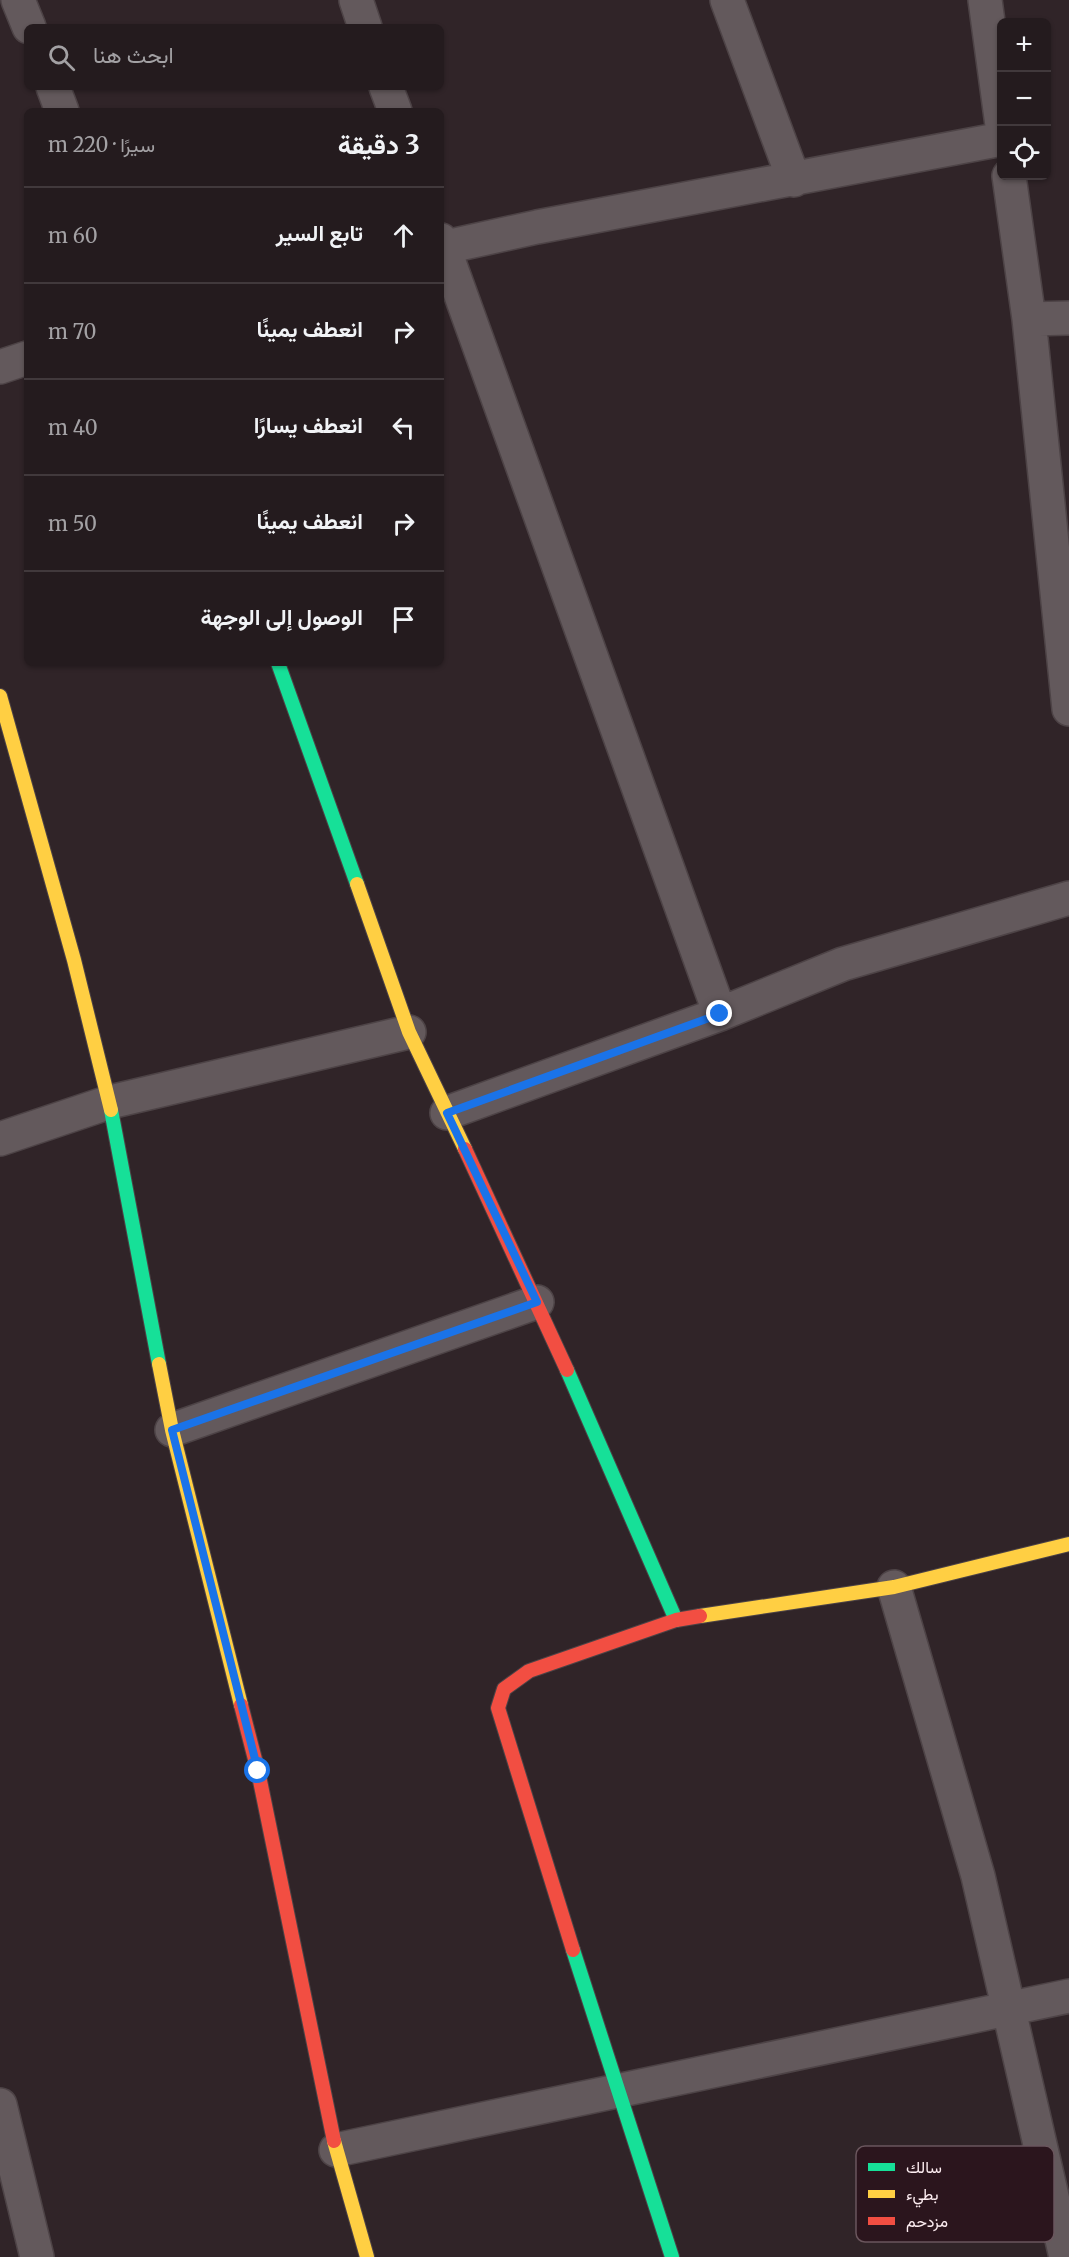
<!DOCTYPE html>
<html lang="ar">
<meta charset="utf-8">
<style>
:root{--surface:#241b1e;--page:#30282b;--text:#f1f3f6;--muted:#a3a1a4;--line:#41393c}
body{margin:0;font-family:Merriweather,Vazirmatn,serif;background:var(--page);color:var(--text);direction:rtl}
.controls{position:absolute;right:18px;top:18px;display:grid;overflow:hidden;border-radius:9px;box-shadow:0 2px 4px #0004}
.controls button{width:54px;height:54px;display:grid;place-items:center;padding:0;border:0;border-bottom:2px solid var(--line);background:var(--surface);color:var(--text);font:30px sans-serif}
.stop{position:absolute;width:18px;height:18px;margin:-14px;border:4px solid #1a73e8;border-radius:50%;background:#fff}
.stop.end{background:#1a73e8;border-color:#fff;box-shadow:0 2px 6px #0008}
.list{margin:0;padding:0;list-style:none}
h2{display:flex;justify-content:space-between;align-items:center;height:78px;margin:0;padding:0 24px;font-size:26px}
h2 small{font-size:20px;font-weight:400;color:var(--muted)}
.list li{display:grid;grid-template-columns:39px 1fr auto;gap:18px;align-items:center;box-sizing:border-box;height:96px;padding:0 24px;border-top:2px solid var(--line)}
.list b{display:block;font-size:22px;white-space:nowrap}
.list em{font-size:20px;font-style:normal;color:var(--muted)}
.icon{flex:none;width:33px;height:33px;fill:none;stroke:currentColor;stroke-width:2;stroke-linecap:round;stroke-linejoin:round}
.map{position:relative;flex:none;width:1069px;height:2257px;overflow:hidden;direction:ltr}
.search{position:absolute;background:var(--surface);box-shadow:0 2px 4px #0004;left:24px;top:24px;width:420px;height:66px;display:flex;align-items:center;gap:15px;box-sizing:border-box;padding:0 21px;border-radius:9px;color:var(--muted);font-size:22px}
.panel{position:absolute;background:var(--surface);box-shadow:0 2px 4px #0004;left:24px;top:108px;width:420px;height:558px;border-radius:9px;direction:rtl}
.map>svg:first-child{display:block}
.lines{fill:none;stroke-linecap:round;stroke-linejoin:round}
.street-casing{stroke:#4d4346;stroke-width:36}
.fast-casing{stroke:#4d4346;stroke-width:16}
.slow-casing{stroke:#4d4346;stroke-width:16}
.jam-casing{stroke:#4d4346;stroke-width:16}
.street{stroke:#63595c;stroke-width:33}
.fast{stroke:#16e098;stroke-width:14}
.slow{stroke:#ffcf43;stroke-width:14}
.jam{stroke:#f24e42;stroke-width:14}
.route{stroke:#1a73e8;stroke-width:8}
.key{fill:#2b151d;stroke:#6a565d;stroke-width:1.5}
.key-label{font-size:16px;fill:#fdedf1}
</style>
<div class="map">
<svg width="1069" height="2257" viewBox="0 0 1069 2257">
<rect width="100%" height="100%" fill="#302428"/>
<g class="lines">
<g class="street-casing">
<path id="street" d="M18 0 29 27
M356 0 365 27
M727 0 794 180
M985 0 1002 125
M53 87 62 111
M386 87 395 111
M1009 176 1029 319 1069 709
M441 240 720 1014
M441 248 537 227 1002 139
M1029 319 1069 318
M0 367 27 358
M447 1113 720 1014 843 964 1069 898
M0 1139 110 1102 409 1032
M172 1430 537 1302
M894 1587 978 1876 1066 2257
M0 2105 37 2257
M336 2150 1069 1996"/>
</g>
<g class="fast-casing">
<path id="fast" d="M278 663 357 884
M111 1110 159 1364
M567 1370 676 1620
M573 1950 672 2257"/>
</g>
<g class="slow-casing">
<path id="slow" d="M0 696 74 960 111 1110
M357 884 409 1032 465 1149
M159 1364 172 1430 241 1705
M700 1616 894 1587 1069 1544
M334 2141 367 2257"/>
</g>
<g class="jam-casing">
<path id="jam" d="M465 1149 567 1370
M241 1705 258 1771 334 2141
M573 1950 498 1708 504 1689 529 1671 676 1620 700 1616"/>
</g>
<use href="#street" class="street"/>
<use href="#fast" class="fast"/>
<use href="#slow" class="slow"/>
<use href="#jam" class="jam"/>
</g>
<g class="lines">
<path class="route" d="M258 1771 172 1430 537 1302 447 1113 720 1014"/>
</g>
<rect x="856" y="2146" width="198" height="96" rx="9" class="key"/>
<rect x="868" y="2163" width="27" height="8" fill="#16e098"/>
<rect x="868" y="2190" width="27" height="8" fill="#ffcf43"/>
<rect x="868" y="2217" width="27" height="8" fill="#f24e42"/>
<g class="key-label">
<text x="906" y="2173">سالك</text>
<text x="906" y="2200">بطيء</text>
<text x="906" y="2227">مزدحم</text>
</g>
</svg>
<div class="controls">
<button>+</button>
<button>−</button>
<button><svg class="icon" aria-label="locate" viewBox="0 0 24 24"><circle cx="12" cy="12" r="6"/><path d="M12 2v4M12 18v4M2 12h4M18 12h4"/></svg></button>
</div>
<div class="stop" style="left:258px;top:1771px"></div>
<div class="stop end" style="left:720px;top:1014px"></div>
<div class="search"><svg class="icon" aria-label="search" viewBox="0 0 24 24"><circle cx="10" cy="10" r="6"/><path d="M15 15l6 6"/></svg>ابحث هنا</div>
<section class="panel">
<h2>3 دقيقة<small>سيرًا · 220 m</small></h2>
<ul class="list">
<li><svg class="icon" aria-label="ahead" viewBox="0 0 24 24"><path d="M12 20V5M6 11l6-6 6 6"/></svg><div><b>تابع السير</b></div><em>60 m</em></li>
<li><svg class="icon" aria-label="right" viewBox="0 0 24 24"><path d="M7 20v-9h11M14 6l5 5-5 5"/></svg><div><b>انعطف يمينًا</b></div><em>70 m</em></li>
<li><svg class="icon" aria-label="left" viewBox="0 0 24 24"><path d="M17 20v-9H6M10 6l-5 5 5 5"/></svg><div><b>انعطف يسارًا</b></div><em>40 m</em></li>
<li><svg class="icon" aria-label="right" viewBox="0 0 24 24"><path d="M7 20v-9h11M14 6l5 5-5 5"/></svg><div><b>انعطف يمينًا</b></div><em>50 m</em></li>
<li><svg class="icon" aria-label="arrive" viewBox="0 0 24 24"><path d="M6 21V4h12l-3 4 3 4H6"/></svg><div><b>الوصول إلى الوجهة</b></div></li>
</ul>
</section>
</div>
